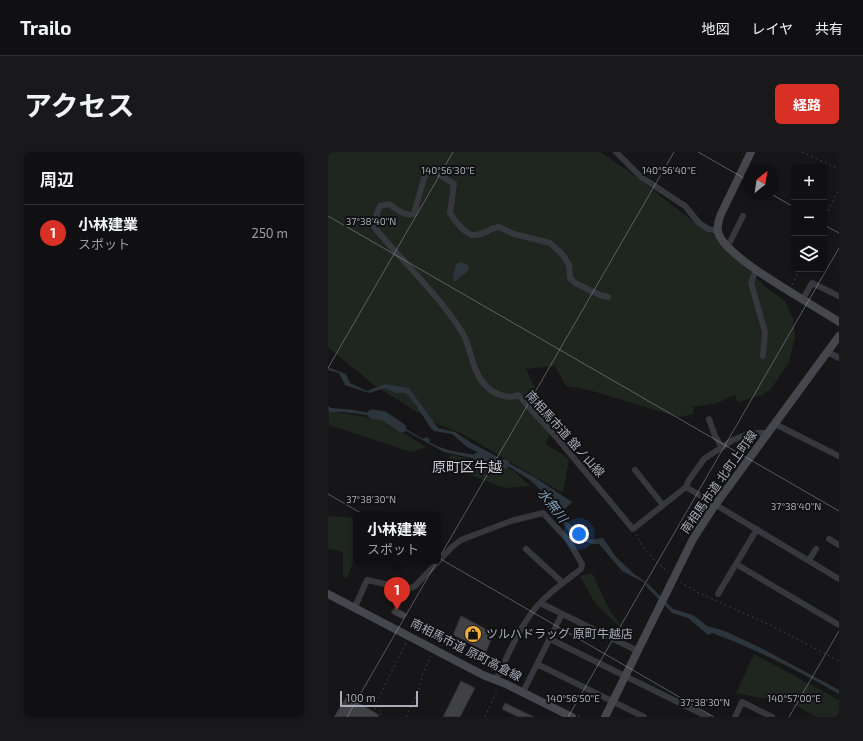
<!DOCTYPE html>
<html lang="ja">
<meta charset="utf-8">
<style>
:root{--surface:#101012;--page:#19191b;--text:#f1f3f6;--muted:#9c9d9f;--line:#303032;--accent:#d93025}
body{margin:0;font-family:"Exo 2","Noto Sans JP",sans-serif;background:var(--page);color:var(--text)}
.controls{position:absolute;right:12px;top:12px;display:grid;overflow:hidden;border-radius:6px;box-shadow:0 2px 6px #0003}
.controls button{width:36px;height:36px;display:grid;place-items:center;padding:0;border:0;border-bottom:1px solid var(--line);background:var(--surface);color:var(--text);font:20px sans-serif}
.compass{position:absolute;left:415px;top:12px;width:36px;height:36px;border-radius:50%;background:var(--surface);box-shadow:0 2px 6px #0003;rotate:30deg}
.scale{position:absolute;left:12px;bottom:10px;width:78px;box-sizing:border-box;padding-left:4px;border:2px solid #a8adb8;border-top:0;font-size:11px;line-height:14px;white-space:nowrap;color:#a8adb8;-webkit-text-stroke:3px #111113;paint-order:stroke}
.you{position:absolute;left:251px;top:382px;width:14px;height:14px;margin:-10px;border:3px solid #fff;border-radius:50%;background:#1a73e8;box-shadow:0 0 0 6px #1a73e833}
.badge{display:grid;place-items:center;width:26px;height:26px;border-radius:50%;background:var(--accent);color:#fff;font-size:13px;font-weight:700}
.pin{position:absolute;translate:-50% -33px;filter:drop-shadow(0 1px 2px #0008)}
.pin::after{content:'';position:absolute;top:21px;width:14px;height:12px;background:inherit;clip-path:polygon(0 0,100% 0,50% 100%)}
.popup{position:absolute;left:25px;top:360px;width:88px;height:52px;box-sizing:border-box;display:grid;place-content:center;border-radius:6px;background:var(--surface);filter:drop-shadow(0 1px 3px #0005);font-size:13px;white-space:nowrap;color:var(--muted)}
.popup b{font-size:15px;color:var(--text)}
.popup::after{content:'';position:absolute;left:50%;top:100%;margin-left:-8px;border:8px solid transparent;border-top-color:var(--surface)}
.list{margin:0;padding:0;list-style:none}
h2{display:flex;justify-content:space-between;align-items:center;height:52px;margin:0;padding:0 16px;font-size:17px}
h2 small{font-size:13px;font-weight:400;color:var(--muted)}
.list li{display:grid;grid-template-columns:26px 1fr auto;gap:12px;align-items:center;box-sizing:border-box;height:56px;padding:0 16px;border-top:1px solid var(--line)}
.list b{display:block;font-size:15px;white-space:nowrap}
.list p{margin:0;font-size:13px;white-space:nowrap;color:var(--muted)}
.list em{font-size:13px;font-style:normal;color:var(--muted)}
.icon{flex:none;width:22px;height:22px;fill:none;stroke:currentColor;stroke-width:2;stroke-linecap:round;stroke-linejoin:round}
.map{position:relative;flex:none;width:511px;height:565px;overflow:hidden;border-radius:6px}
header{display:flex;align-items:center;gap:24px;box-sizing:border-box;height:56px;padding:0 20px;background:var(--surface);border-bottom:1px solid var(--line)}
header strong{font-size:19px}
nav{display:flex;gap:22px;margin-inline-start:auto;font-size:14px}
.intro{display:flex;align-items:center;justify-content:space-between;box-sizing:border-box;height:96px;padding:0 24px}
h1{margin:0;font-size:28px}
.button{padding:10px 18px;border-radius:6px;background:var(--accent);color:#fff;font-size:14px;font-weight:700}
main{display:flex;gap:24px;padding:0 24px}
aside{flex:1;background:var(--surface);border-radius:6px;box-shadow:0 2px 6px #0003}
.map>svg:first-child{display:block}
.green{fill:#1e261f}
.water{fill:#2c353c}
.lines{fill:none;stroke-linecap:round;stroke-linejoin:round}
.river{stroke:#2c353c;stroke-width:9}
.building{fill:#404145;stroke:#303034}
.path{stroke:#3d3f44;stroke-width:1;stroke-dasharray:2 3;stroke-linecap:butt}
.street{stroke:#37383d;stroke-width:6}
.secondary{stroke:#45474d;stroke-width:8}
.ticks{fill:none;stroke:#a8adb8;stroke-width:1;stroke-opacity:0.45}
.labels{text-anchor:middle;stroke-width:4;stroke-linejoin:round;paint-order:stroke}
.street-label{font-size:12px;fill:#a8adb8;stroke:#111113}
.poi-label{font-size:12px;fill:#a8adb8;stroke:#111113;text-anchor:start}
.water-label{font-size:13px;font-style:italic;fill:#7f9bb3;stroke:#111113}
.quarter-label{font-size:14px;fill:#c9ccd4;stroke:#111113}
.ticks-label{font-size:10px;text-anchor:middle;fill:#a8adb8;stroke:#111113;stroke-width:4;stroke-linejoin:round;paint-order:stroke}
</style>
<header>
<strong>Trailo</strong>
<nav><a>地図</a><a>レイヤ</a><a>共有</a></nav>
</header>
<div class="intro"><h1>アクセス</h1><a class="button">経路</a></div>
<main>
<aside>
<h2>周辺<small></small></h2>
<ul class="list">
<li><span class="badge">1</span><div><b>小林建業</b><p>スポット</p></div><em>250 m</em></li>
</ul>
</aside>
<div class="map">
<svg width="511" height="565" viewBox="0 0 511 565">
<rect width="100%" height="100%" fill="#161618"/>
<path class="green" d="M0 0H272L299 18 375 77 387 83 391 91 415 112 436 134 457 149 465 166 467 185 461 210 443 237 434 243 410 250 407 243 389 251 365 255V262L351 265 261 238 238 234 227 214 198 217 221 267 222 280 218 292 241 307 235 341 133 281 109 272 47 234 0 195Z
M0 259 53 267 98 295 83 300 1 273Z
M122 303 173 313 186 319 202 334 177 336 118 314Z
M0 364 28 366V402L19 426 15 425V400L0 397Z
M264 421 282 459 301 484 267 451 252 424Z
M426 502 511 548V565H489L465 552 408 541Z"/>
<path class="water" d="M133 110 138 112 141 115 140 119 126 130 125 125 128 112Z
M0 215 18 222 22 231 39 239 57 232 81 236 110 276 127 280 142 290 208 326 244 350 237 357 225 350 231 362 250 380 263 388 275 386 288 405 305 421 320 432 345 457 365 463 379 474 397 479 437 498 511 538V542C470 519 428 497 384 481L380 483 360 466 344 461 317 433 319 432 294 419 271 392H264L244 384 224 356 223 348 202 328 180 314 116 300 53 265 16 260H1L0 254 3 256 26 258 56 264 95 287 98 285 102 288 101 290C118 300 134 300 152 304 159 305 163 309 170 310L139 295 124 282 106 279 102 275 88 253 78 241H67L57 236 41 241 17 233 11 221 0 218Z"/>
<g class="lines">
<path class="river" d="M44 262 56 264 74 276
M150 305 163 307 168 311 177 312"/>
</g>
<path class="building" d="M67 455 79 462 75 467 63 461Z
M133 464 166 481 158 500 125 483Z
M133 529 147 536 132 565H115Z
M19 544 51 563 50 565H6Z
M177 551 206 565H190L174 557Z"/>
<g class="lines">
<path class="path" d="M474 0 511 17
M496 68 511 37
M464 133 472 117
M308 382C316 398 326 410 341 420
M352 430 369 440 442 473 511 509
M48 551 78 491
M46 556 54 560 51 565
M250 563 254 565
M78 565 91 537 95 521 103 504
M157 565 170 537"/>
<path class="street" d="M288 0 313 25 357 54 371 71 380 77 390 79
M400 94 415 64
M428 118 425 125 423 131 437 180 435 204
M280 145 272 143 247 131 242 126 241 113 235 103 222 91 186 82 171 75C163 76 156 82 148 83 139 85 126 68 122 61L126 32 106 19H102L99 21 96 26 86 62C77 65 68 57 61 52L52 54 49 61 46 75C75 110 109 141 134 180 144 197 143 218 157 233 164 241 179 248 190 243L229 286 305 377 358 335 361 328 376 307 405 288 422 281H440
M475 147 484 131 511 144
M500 200 511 206
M381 267 387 284 394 295
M447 272 511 304
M307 318 335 353
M358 335 511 427
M501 387 511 393
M198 397 235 431
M481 408 488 397
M408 412 511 473
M390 442 429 377
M212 451 310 499
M27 455 39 428 80 437 87 434 124 395 133 388 183 369 215 361 240 388 254 412 253 417C239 428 224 438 212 451 192 472 181 502 168 527
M222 487 380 565
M209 512 316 565
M195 540 234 462
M407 565 414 550 444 565"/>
<path class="secondary" d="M423 0 393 62C391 67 389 74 390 80 396 106 487 153 511 170
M0 442 155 523 178 532 244 565
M277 565 365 387 385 356 511 184"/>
</g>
<path class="ticks" d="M370 0 421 29M443 42 466 55M0 64 511 359M496 73 511 81M0 216 125 0M0 342 386 565M19 565 346 0M240 565 511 96M461 565 511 479"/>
<defs>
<g id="shop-disc" transform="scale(0.9)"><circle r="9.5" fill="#f2b134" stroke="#111113"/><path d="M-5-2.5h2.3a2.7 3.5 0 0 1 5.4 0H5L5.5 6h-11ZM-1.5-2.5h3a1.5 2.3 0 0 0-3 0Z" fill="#111"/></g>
</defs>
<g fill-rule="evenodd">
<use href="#shop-disc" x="145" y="482"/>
</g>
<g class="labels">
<g class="street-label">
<text transform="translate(237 282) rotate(48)" y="4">南相馬市道 舘ノ山線</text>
<text transform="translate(391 330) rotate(-55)" y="4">南相馬市道 北町上町線</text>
<text transform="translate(138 498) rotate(27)" y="4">南相馬市道 原町高倉線</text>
</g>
<g class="poi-label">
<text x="158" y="486">ツルハドラッグ 原町牛越店</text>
</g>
<g class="water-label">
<text transform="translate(225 353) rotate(52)" y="5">水無川</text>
</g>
<g class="quarter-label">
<text x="139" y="320">原町区牛越</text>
</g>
</g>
<g class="ticks-label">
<text x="120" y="22">140°56'30"E</text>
<text x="341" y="22">140°56'40"E</text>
<text x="43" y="73">37°38'40"N</text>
<text x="43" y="351">37°38'30"N</text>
<text x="468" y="358">37°38'40"N</text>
<text x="245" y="550">140°56'50"E</text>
<text x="466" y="550">140°57'00"E</text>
<text x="377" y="554">37°38'30"N</text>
</g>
</svg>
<div class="controls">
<button>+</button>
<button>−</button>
<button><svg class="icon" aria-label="layers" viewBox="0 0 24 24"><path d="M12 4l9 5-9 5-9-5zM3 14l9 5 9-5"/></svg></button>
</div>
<svg class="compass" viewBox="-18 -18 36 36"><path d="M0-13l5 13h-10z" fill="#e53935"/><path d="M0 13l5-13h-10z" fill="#9c9d9f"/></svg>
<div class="scale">100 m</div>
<div class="you"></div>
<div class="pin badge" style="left:69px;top:458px">1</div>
<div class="popup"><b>小林建業</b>スポット</div>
</div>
</main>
